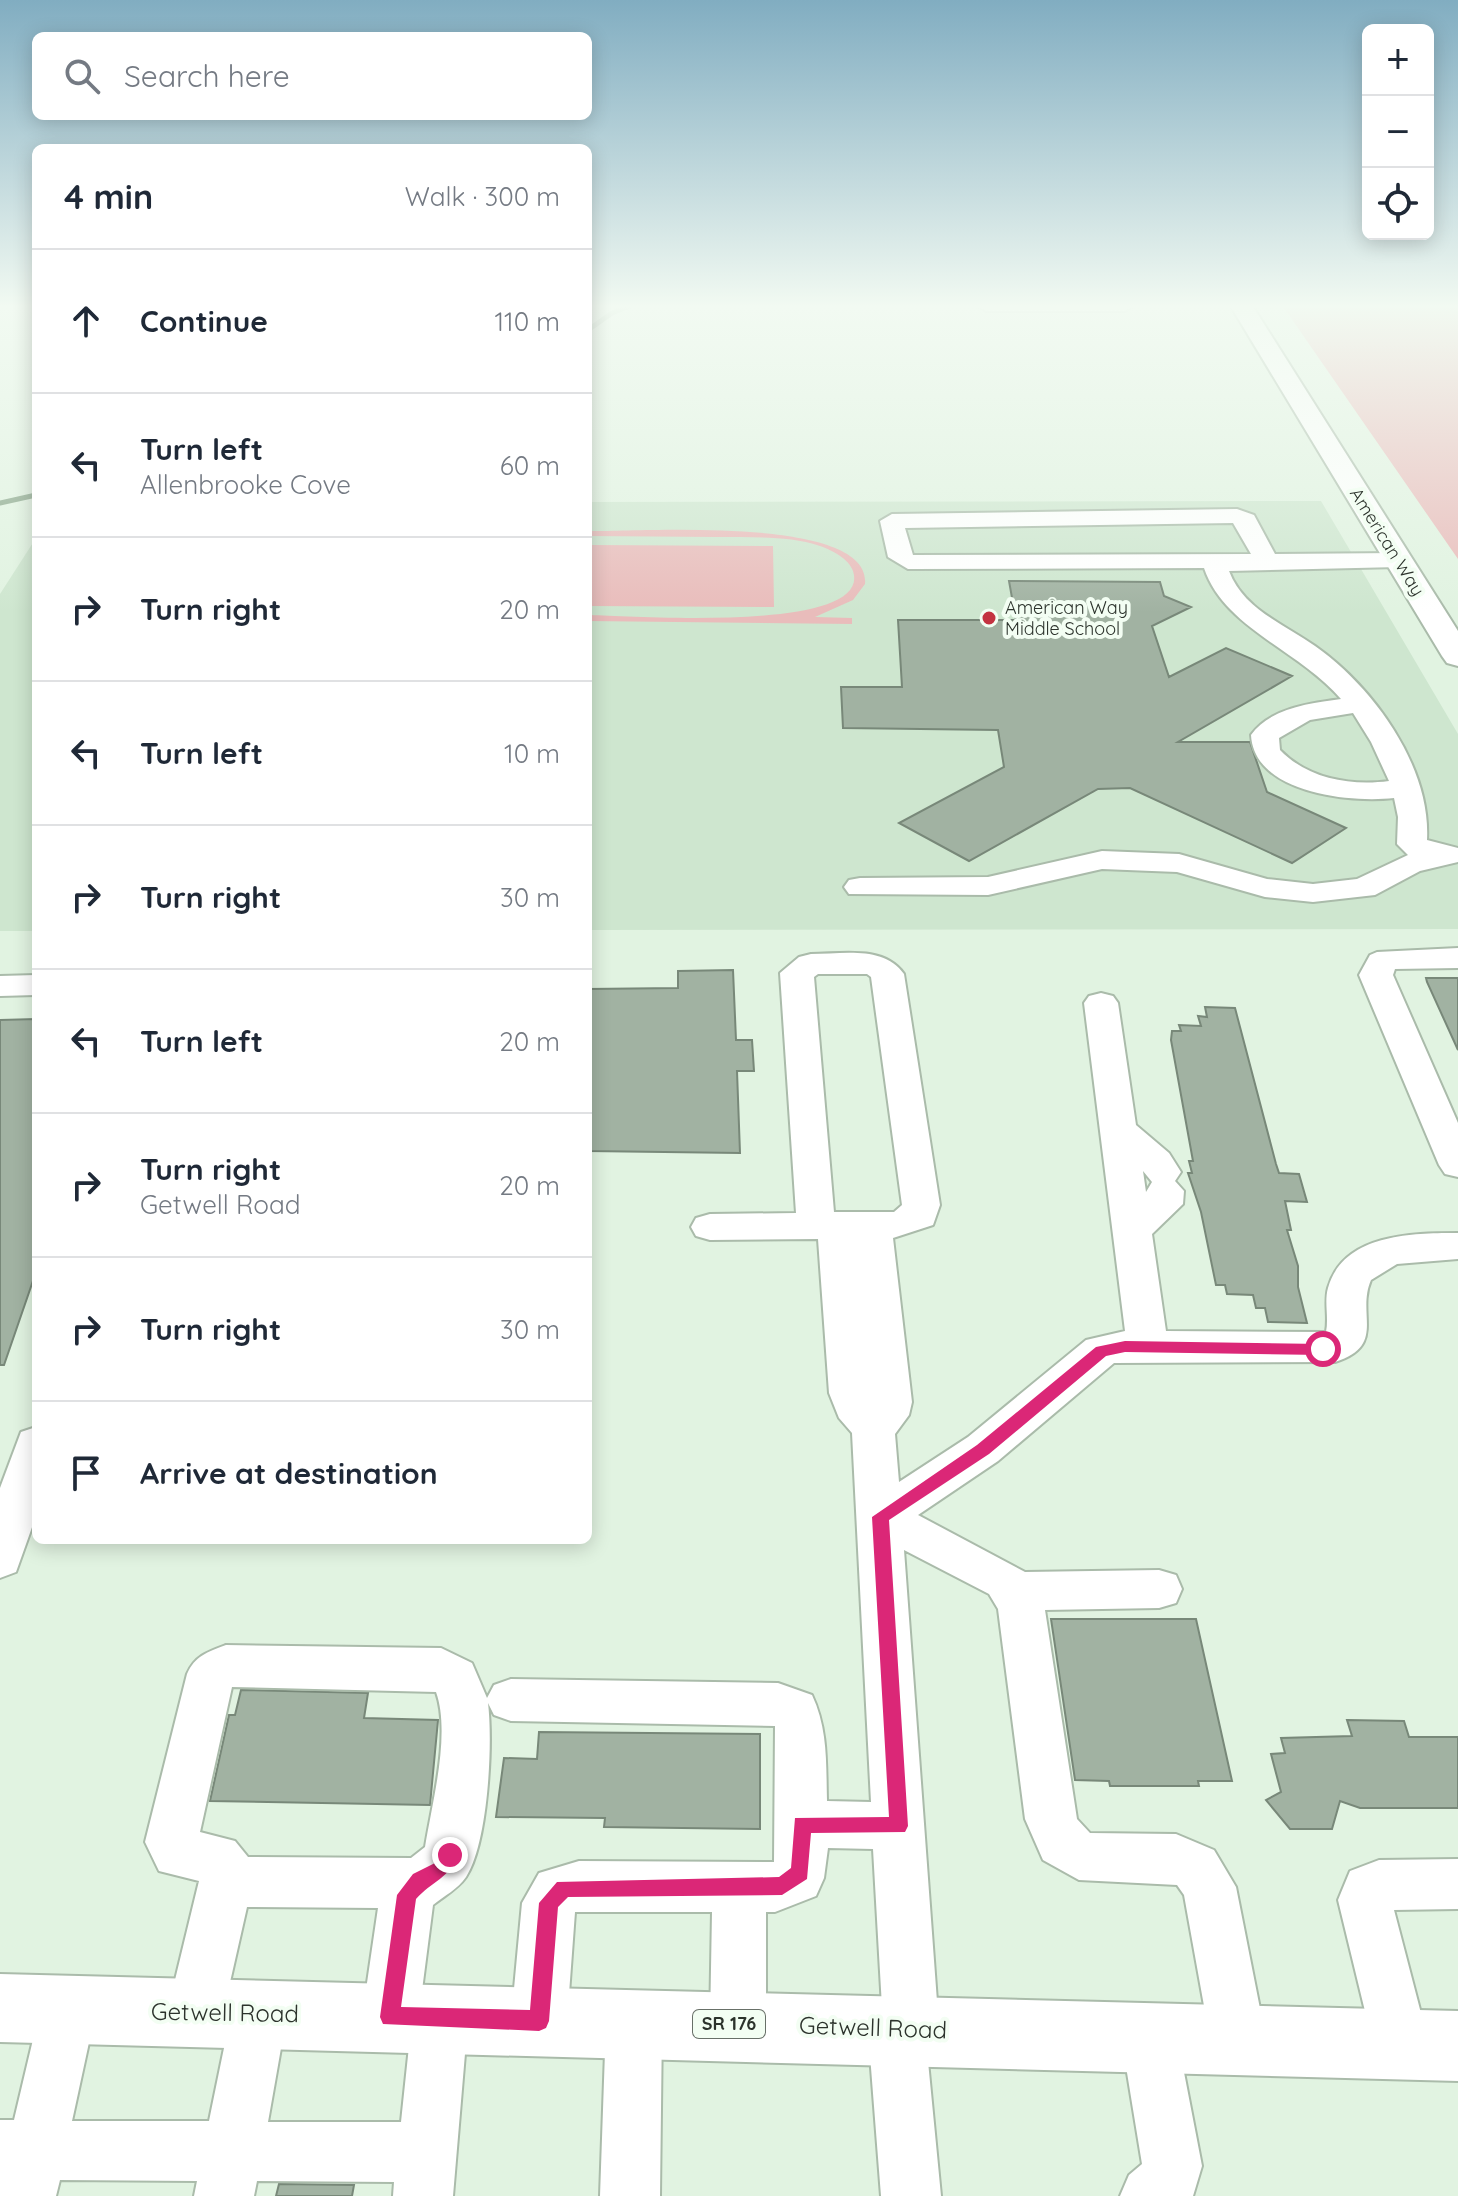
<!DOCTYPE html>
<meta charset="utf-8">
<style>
:root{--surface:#fff;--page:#f6f6f7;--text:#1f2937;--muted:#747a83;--line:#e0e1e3}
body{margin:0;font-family:Quicksand,sans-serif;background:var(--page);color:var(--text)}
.controls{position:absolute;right:24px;top:24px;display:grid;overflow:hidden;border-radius:12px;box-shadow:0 4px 20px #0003}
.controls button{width:72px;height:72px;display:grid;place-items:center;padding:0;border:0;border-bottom:2px solid var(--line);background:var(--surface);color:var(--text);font:40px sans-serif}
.stop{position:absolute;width:24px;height:24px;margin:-18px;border:6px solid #db2777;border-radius:50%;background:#fff}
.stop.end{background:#db2777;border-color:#fff;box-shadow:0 2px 8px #0008}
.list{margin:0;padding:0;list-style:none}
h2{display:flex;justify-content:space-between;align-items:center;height:104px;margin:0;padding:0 32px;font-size:34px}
h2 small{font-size:26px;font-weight:400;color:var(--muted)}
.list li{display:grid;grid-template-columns:52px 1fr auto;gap:24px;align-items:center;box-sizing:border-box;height:144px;padding:0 32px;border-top:2px solid var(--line)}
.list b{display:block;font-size:30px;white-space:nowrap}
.list p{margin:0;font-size:26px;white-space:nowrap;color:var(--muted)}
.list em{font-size:26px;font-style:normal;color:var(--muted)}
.icon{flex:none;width:44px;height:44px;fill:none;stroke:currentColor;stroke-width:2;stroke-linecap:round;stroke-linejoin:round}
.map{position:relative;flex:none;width:1458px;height:2196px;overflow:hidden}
.search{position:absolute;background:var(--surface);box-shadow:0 4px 20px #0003;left:32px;top:32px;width:560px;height:88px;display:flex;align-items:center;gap:20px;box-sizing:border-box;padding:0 28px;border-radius:12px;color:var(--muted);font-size:30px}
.panel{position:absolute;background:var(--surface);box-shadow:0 4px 20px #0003;left:32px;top:144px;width:560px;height:1400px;border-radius:12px}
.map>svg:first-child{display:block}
.built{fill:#cee6cf}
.green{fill:#e9bcbb}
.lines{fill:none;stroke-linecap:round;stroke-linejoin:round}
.stream{stroke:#86a387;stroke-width:5}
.building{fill:#a1b2a2;stroke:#788879;stroke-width:2}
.minor-casing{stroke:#aba;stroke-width:4}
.major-casing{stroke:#aba;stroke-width:4}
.minor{fill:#fff;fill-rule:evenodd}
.major{fill:#fff;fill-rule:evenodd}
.route{fill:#db2777}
.poi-dot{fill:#c33341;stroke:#f3fef3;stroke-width:3}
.labels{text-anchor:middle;stroke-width:8;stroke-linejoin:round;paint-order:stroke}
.far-street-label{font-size:18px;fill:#2c332c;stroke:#f3fef3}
.far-poi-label{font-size:18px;fill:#2c332c;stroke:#f3fef3;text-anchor:start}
.shield{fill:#f3fef3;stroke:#687068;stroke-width:2}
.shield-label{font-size:18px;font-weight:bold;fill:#2c332c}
.near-street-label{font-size:24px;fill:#2c332c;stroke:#f3fef3}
</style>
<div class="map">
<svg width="1458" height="2196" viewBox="0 0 1458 2196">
<rect width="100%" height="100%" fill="#e1f3e1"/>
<path class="built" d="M1321 501 1458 734V929L588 930V502Z
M36 538V931H0V594Z"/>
<path class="green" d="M1282 305H1458V559Z
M588 531C634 532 872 514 865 584L853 600 815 617 852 618V624L588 621V615C621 615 874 635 853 571 849 559 832 550 820 546 787 535 751 538 717 537 674 537 631 536 588 536Z
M588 545 773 546 774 607 588 606Z"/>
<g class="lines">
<path class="stream" d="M588 330 612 313 632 305
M0 503 36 495"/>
</g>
<path class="building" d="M1009 581 1160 582 1164 596 1191 607 1152 626 1169 677 1226 648 1292 676 1178 742H1250L1267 792 1346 828 1292 863 1130 788 1098 789 969 861 899 823 1004 767 998 730 843 728 841 687H902L898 620H1016Z
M733 970 736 1040H752L754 1071H737L740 1153 588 1151V989L678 988V971Z
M1426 978H1458V1050L1427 982Z
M1205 1007 1235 1008 1276 1164 1279 1173 1299 1174 1307 1202 1285 1201 1291 1230H1287L1298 1266V1287L1307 1323 1268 1322 1265 1308H1256L1253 1295 1227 1294 1225 1285H1216L1201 1212 1188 1173H1192L1189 1161H1193L1171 1040 1172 1031H1181L1179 1025 1201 1026 1198 1016 1207 1017Z
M36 1019V1272L4 1365H0V1020Z
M1051 1619H1196L1232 1781H1198L1199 1786H1110L1109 1781 1075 1780Z
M241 1690 368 1693 364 1718 438 1720 430 1805 210 1801 229 1715H235Z
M1347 1720 1404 1721 1409 1737H1458V1808H1360L1340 1801 1332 1829H1290L1266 1800 1281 1792 1271 1754 1285 1753 1281 1738 1352 1736Z
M539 1732 760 1734V1829L604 1827 605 1818 496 1817 504 1758 537 1759Z
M279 2184 354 2185 352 2196H276Z"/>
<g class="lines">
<g class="minor-casing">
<path id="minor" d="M977 305H1134L1125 311H986Z
M1237 509 1254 515 1275 554 1399 553 1411 560 1399 567 1229 571C1243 609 1284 624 1315 646 1373 687 1431 766 1427 840L1458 848V862L1420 871 1375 895 1313 902 1265 897 1177 872 1102 869 988 895 849 894 844 887 849 880 860 878 988 877 1102 851 1179 854 1267 879 1313 884 1357 879 1408 855 1397 844 1398 817 1394 798C1349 803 1254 793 1251 735 1270 708 1311 703 1341 699 1299 650 1224 628 1204 568L908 569 888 557 880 521 892 514ZM1233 523 1251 554 913 555 905 528ZM1353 713 1371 742 1389 781C1351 786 1308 779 1280 750L1279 738 1310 720Z
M1458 948V968L1395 969 1393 975 1458 1123V1177L1445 1174 1439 1165 1359 975 1370 955 1377 952Z
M811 954C842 954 884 945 904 974L940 1205 933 1225 893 1238 912 1402 909 1415 895 1434 899 1482 968 1437 1086 1340 1125 1331 1084 1003 1089 996 1101 993 1113 996 1118 1003 1136 1125 1169 1153 1181 1172 1175 1181 1184 1191 1183 1204 1152 1234 1166 1331 1326 1332C1329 1317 1324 1302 1328 1288 1343 1234 1412 1233 1458 1233V1259L1397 1264 1371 1280C1356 1314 1387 1346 1335 1362L1114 1363 998 1461 918 1515 1025 1572 1159 1570 1176 1575 1182 1589 1176 1603 1159 1608 1045 1610 1077 1819 1090 1833 1176 1834 1214 1850 1236 1887 1266 2039 1258 2059 1238 2067 1218 2059 1210 2039 1184 1895 1177 1885 1079 1880 1043 1860 1025 1819 998 1609 989 1594 904 1550 939 2029 931 2049 927 2051 941 2196H881L868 2029 876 2009 882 2007 873 1849 828 1848 824 1878 816 1896 775 1912H766V2025L758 2045 738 2053 718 2045 710 2025 712 1912H575L567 2021 559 2041 539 2049 519 2041 511 2021 522 1903 539 1873 579 1861 774 1862 775 1726 511 1721 494 1715 488 1703C493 1744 488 1843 466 1877 458 1889 444 1896 433 1905L421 1998 440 1990 460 1998 468 2018 453 2196H393L394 2182 257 2181 254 2196H194L197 2181 60 2180 56 2196H0V2120H14L40 2010 48 1990 68 1982 88 1990 96 2010 72 2121H209L231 2014 239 1994 259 1986 279 1994 287 2014 268 2122H401L410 2037 390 2045 370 2037 362 2017 378 1908 247 1907 223 2013 215 2033 195 2041 175 2033 167 2013 199 1881 159 1871 145 1842 187 1674C195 1656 207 1652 226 1645L441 1648 472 1663 487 1698 494 1685 511 1679 778 1683 812 1695C828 1729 826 1763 827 1801L871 1802 852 1433 839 1418 829 1393 818 1239 710 1240 696 1236 691 1227 696 1218 710 1214 796 1213 780 973 799 957ZM818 974H867L871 977 902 1205 894 1212H834L814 977ZM1143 1171 1152 1182 1146 1192ZM232 1687 436 1692C451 1734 432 1803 425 1847L411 1858 248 1857 235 1841 200 1832Z
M36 975V995L0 996V976Z
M36 1427V1516L16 1572 0 1578V1488L21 1432Z
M1458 1859V1909L1394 1910 1429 2044 1421 2064 1401 2072 1381 2064 1373 2044 1338 1900 1350 1871 1379 1860Z
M634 1995 654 2003 662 2023 660 2196H600L606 2023 614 2003Z
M1149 2008 1169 2016 1177 2036 1202 2166 1193 2196H1120L1129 2175 1142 2164 1121 2036 1129 2016Z"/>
</g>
<g class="major-casing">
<path id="major" d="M1230 305H1252L1458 631V666L1447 663 1442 656Z
M0 1974 1458 2011V2081L0 2042Z"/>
</g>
<use href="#minor" class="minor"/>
<use href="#major" class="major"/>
</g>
<linearGradient id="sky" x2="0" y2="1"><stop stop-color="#81adc1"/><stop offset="0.5" stop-color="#f2faf2"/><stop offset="1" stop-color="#f2faf2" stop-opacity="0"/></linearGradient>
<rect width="1458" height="613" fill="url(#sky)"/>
<path class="route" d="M1125 1341 1323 1344 1330 1349 1323 1355 1125 1352 1106 1356 989 1454 889 1520 908 1826 905 1832 811 1833 807 1879 782 1895 568 1897 558 1907 549 2021 546 2028 539 2031 383 2024 380 2017 397 1895 413 1874 435 1863 443 1849 450 1847 460 1855C450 1877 431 1882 416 1899L401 2007 530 2010 539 1903 557 1882 779 1877 791 1868 795 1818 889 1817 872 1517 977 1445 1096 1347Z"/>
<circle class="poi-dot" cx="989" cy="618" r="8"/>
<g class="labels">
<g class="far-street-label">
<text transform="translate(1387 542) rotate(58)" y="6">American Way</text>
</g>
<g class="far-poi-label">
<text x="1005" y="614">American Way<tspan x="1005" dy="21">Middle School</tspan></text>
</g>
<rect class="shield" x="693" y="2010" width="72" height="28" rx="6"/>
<g class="shield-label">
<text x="729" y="2030">SR 176</text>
</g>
<g class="near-street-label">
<text transform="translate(225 2013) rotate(1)" y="8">Getwell Road</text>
<text transform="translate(873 2028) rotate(2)" y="8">Getwell Road</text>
</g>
</g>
</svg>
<div class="controls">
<button>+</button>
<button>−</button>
<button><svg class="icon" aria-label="locate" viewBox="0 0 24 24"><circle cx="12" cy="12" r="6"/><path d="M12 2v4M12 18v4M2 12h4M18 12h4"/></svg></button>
</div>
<div class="stop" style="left:1323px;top:1349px"></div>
<div class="stop end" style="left:450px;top:1855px"></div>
<div class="search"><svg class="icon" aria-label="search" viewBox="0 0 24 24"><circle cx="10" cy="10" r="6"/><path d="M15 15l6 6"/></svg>Search here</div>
<section class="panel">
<h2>4 min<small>Walk · 300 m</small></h2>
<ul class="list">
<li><svg class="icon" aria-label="ahead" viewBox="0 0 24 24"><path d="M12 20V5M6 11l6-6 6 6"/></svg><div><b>Continue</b></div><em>110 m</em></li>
<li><svg class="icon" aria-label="left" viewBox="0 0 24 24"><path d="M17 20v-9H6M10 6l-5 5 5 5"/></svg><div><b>Turn left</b><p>Allenbrooke Cove</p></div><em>60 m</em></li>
<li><svg class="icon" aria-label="right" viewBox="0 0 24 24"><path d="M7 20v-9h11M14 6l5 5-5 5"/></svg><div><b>Turn right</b></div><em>20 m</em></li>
<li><svg class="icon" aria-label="left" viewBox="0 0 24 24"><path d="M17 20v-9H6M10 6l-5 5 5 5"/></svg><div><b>Turn left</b></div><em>10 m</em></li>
<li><svg class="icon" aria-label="right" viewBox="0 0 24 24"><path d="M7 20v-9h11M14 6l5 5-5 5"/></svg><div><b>Turn right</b></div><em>30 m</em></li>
<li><svg class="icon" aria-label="left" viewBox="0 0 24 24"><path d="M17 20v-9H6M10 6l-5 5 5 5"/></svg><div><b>Turn left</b></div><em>20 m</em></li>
<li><svg class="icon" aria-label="right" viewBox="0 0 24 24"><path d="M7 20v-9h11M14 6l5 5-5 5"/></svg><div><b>Turn right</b><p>Getwell Road</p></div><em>20 m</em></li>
<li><svg class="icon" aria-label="right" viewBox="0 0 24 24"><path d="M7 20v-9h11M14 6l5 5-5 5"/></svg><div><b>Turn right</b></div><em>30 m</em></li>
<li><svg class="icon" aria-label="arrive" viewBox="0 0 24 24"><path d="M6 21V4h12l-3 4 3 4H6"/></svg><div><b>Arrive at destination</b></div></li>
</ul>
</section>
</div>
